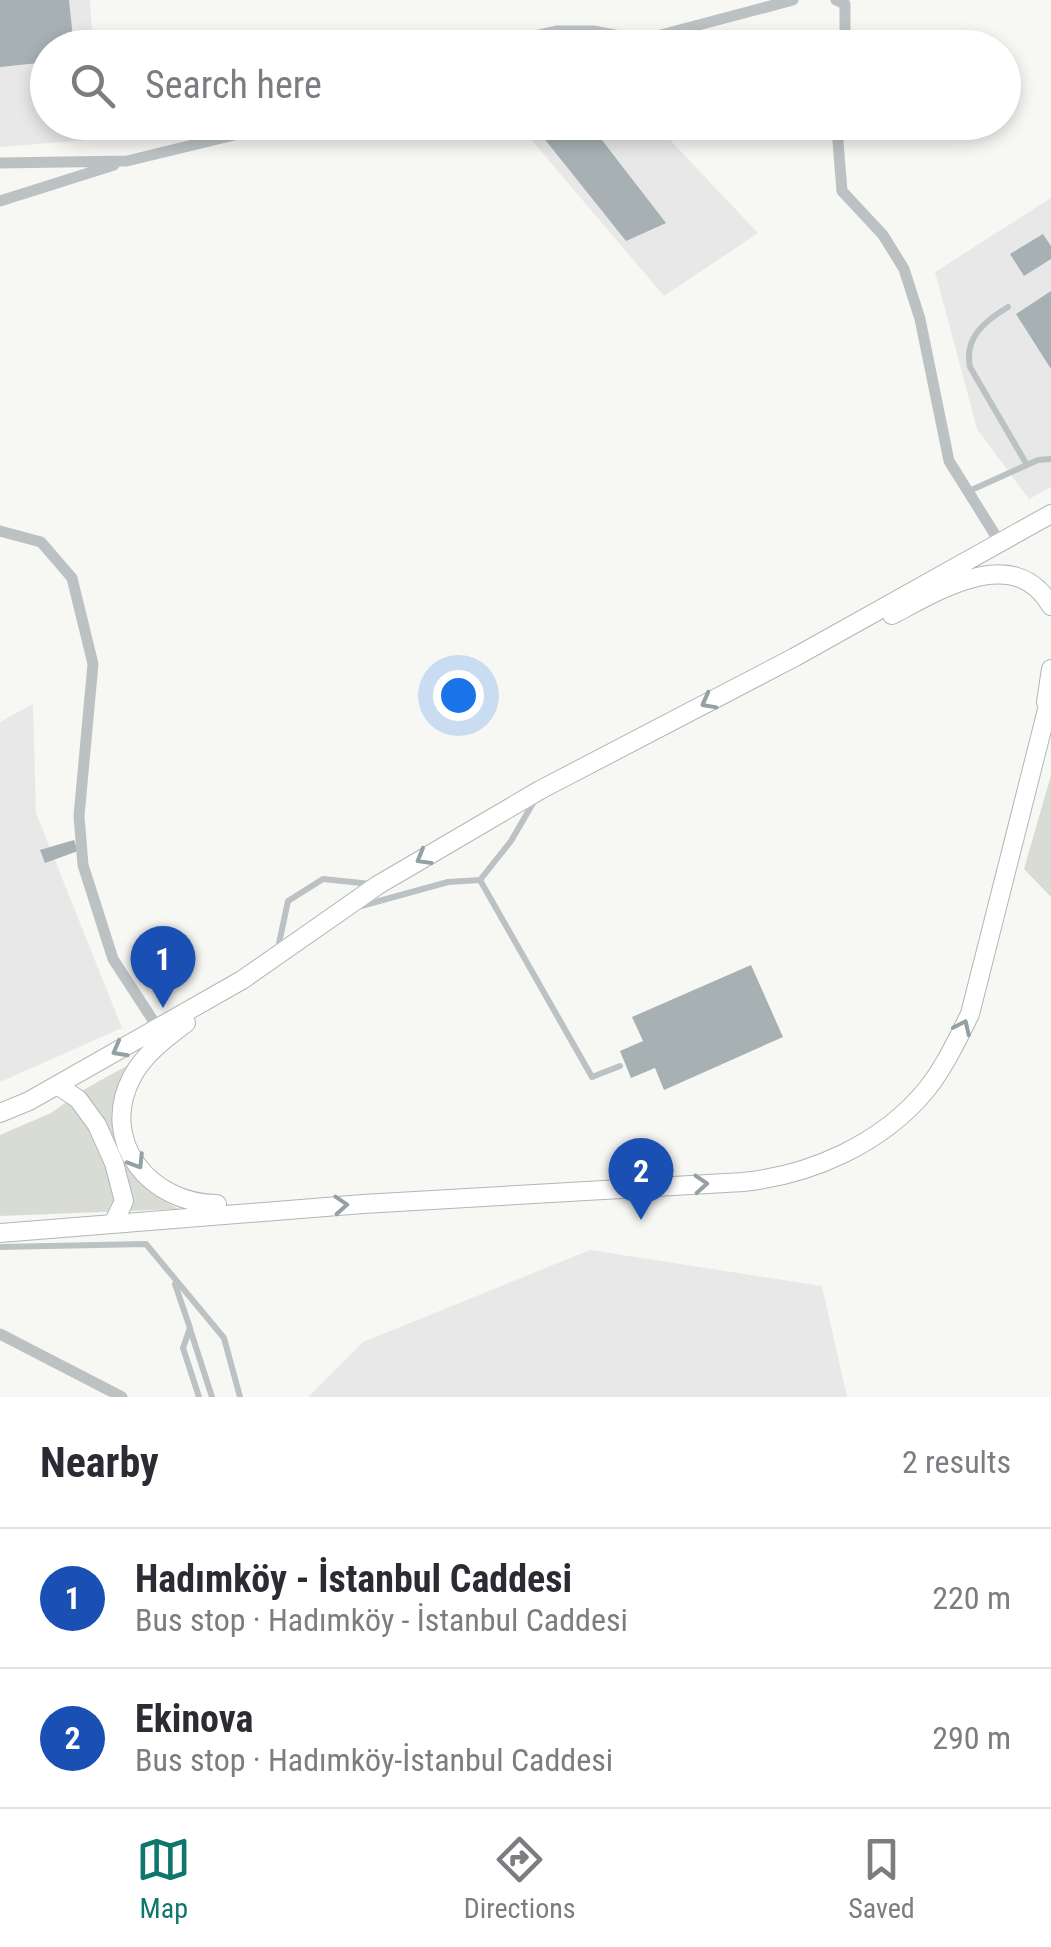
<!DOCTYPE html>
<meta charset="utf-8">
<style>
:root{--surface:#fff;--page:#f2f2f3;--text:#2b2b33;--muted:#7c7c81;--line:#e1e1e2;--accent:#0f766e}
body{margin:0;font-family:"Roboto Condensed",sans-serif;background:var(--page);color:var(--text)}
.you{position:absolute;left:458px;top:695px;width:35px;height:35px;margin:-25px;border:8px solid #fff;border-radius:50%;background:#1a73e8;box-shadow:0 0 0 15px #1a73e833}
.badge{display:grid;place-items:center;width:65px;height:65px;border-radius:50%;background:var(--accent);color:#fff;font-size:32px;font-weight:700}
.pin{position:absolute;translate:-50% -82px;filter:drop-shadow(0 2px 5px #0008)}
.pin::after{content:'';position:absolute;top:52px;width:35px;height:30px;background:inherit;clip-path:polygon(0 0,100% 0,50% 100%)}
.list{margin:0;padding:0;list-style:none}
h2{display:flex;justify-content:space-between;align-items:center;height:130px;margin:0;padding:0 40px;font-size:42px}
h2 small{font-size:32px;font-weight:400;color:var(--muted)}
.list li{display:grid;grid-template-columns:65px 1fr auto;gap:30px;align-items:center;box-sizing:border-box;height:140px;padding:0 40px;border-top:2px solid var(--line)}
.list b{display:block;font-size:38px;white-space:nowrap}
.list p{margin:0;font-size:32px;white-space:nowrap;color:var(--muted)}
.list em{font-size:32px;font-style:normal;color:var(--muted)}
.icon{flex:none;width:55px;height:55px;fill:none;stroke:currentColor;stroke-width:2;stroke-linecap:round;stroke-linejoin:round}
.map{position:relative;flex:none;width:1051px;height:1397px;overflow:hidden}
.search{position:absolute;background:var(--surface);box-shadow:0 5px 15px #0003;left:30px;right:30px;top:30px;height:110px;display:flex;align-items:center;gap:25px;box-sizing:border-box;padding:0 35px;border-radius:55px;color:var(--muted);font-size:38px}
.sheet{height:410px;background:var(--surface)}
nav{display:flex;justify-content:space-around;align-items:center;box-sizing:border-box;height:140px;border-top:2px solid var(--line);background:var(--surface);font-size:28px;color:var(--muted)}
nav a{display:grid;justify-items:center;gap:5px}
nav .on{color:var(--accent)}
.map>svg:first-child{display:block}
.built{fill:#e8e8e8}
.green{fill:#d8dcd4}
.building{fill:#a7b0b3}
.lines{fill:none;stroke-linecap:round;stroke-linejoin:round}
.primary-casing{stroke:#b0b6b9;stroke-width:20}
.lane{stroke:#bcc2c4;stroke-width:6}
.street{stroke:#bcc2c4;stroke-width:11}
.primary{stroke:#fff;stroke-width:18}
.oneway{stroke:#93a0a4}
</style>
<div class="map">
<svg width="1051" height="1397" viewBox="0 0 1051 1397">
<rect width="100%" height="100%" fill="#f7f7f4"/>
<path class="built" d="M0 0H90L93 47 48 48V122L98 123 99 139 0 147Z
M517 123H654L758 233 664 296Z
M1051 198V487L1029 499 977 429 935 272Z
M33 704 36 813 122 1028 0 1082V722Z
M590 1250 822 1286 847 1397H308L363 1342Z"/>
<path class="green" d="M1051 775V897L1024 869Z
M130 1064 129 1168 150 1192 178 1209 0 1216V1135L51 1113 85 1089Z"/>
<path class="building" d="M0 0H69L74 48H48V62L0 67Z
M531 122H588L666 223 626 241Z
M1043 234 1051 246V259L1024 276 1010 254Z
M1051 291V369L1016 314Z
M74 840 78 851 45 863 40 850Z
M751 965 783 1037 664 1090 655 1068 631 1078 620 1051 643 1041 632 1017Z"/>
<g class="lines">
<g class="primary-casing">
<path id="primary" d="M892 615C938 591 1014 542 1051 606
M1046 702 1051 669
M186 1023C166 1038 144 1054 132 1077 98 1142 151 1204 217 1204
M57 1085 78 1099 97 1125 114 1163 124 1201 113 1224
M0 1113 29 1101 242 980 378 885 540 790 795 657 1051 514
M0 1233 363 1204 743 1182C811 1175 882 1144 927 1089 945 1066 957 1040 970 1014L1051 694"/>
</g>
<path class="lane" d="M1008 307C985 321 964 337 970 367L1027 465
M967 492 1038 460 1051 459
M480 880 592 1077 620 1066
M361 906 448 882 480 880 511 841 536 798
M278 948 288 901 323 879 371 884
M0 1247 146 1244 224 1338 240 1397
M175 1284 190 1328 183 1348 199 1397
M190 1329 212 1397"/>
<path class="street" d="M836 0 845 4V48
M483 48 556 31H593L642 40 793 0
M839 122 838 142 842 191 883 235 904 269 920 319 949 461 999 541
M0 163 127 161 287 122
M0 201 114 165
M0 531 41 542 72 578 93 664 79 816 83 865 113 959 158 1028
M0 1334 122 1397"/>
<use href="#primary" class="primary"/>
</g>
<defs><path id="oneway-chevron" d="M-2-3.5L2.5 0L-2 3.5" fill="none" stroke-width="1.6" stroke-linecap="round" stroke-linejoin="round" transform="scale(2.5)"/></defs>
<g class="oneway">
<use href="#oneway-chevron" transform="translate(708 702) rotate(152)"/>
<use href="#oneway-chevron" transform="translate(423 858) rotate(150)"/>
<use href="#oneway-chevron" transform="translate(963 1027) rotate(-65)"/>
<use href="#oneway-chevron" transform="translate(119 1050) rotate(151)"/>
<use href="#oneway-chevron" transform="translate(137 1162) rotate(58)"/>
<use href="#oneway-chevron" transform="translate(701 1184) rotate(-4)"/>
<use href="#oneway-chevron" transform="translate(341 1205) rotate(-4)"/>
</g>
</svg>
<div class="you"></div>
<div class="pin badge" style="left:163px;top:1008px;background:#1a4fb4">1</div>
<div class="pin badge" style="left:641px;top:1220px;background:#1a4fb4">2</div>
<div class="search"><svg class="icon" aria-label="search" viewBox="0 0 24 24"><circle cx="10" cy="10" r="6"/><path d="M15 15l6 6"/></svg>Search here</div>
</div>
<section class="sheet">
<h2>Nearby<small>2 results</small></h2>
<ul class="list">
<li><span class="badge" style="background:#1a4fb4">1</span><div><b>Hadımköy - İstanbul Caddesi</b><p>Bus stop · Hadımköy - İstanbul Caddesi</p></div><em>220 m</em></li>
<li><span class="badge" style="background:#1a4fb4">2</span><div><b>Ekinova</b><p>Bus stop · Hadımköy-İstanbul Caddesi</p></div><em>290 m</em></li>
</ul>
</section>
<nav>
<a class="on"><svg class="icon" aria-label="map" viewBox="0 0 24 24"><path d="M3 6l6-2 6 2 6-2v14l-6 2-6-2-6 2zM9 4v14M15 6v14"/></svg>Map</a>
<a><svg class="icon" aria-label="directions" viewBox="0 0 24 24"><path d="M12 3l9 9-9 9-9-9zM9 14v-3h6M13 9l2 2-2 2"/></svg>Directions</a>
<a><svg class="icon" aria-label="saved" viewBox="0 0 24 24"><path d="M7 4h10v16l-5-4-5 4z"/></svg>Saved</a>
</nav>
